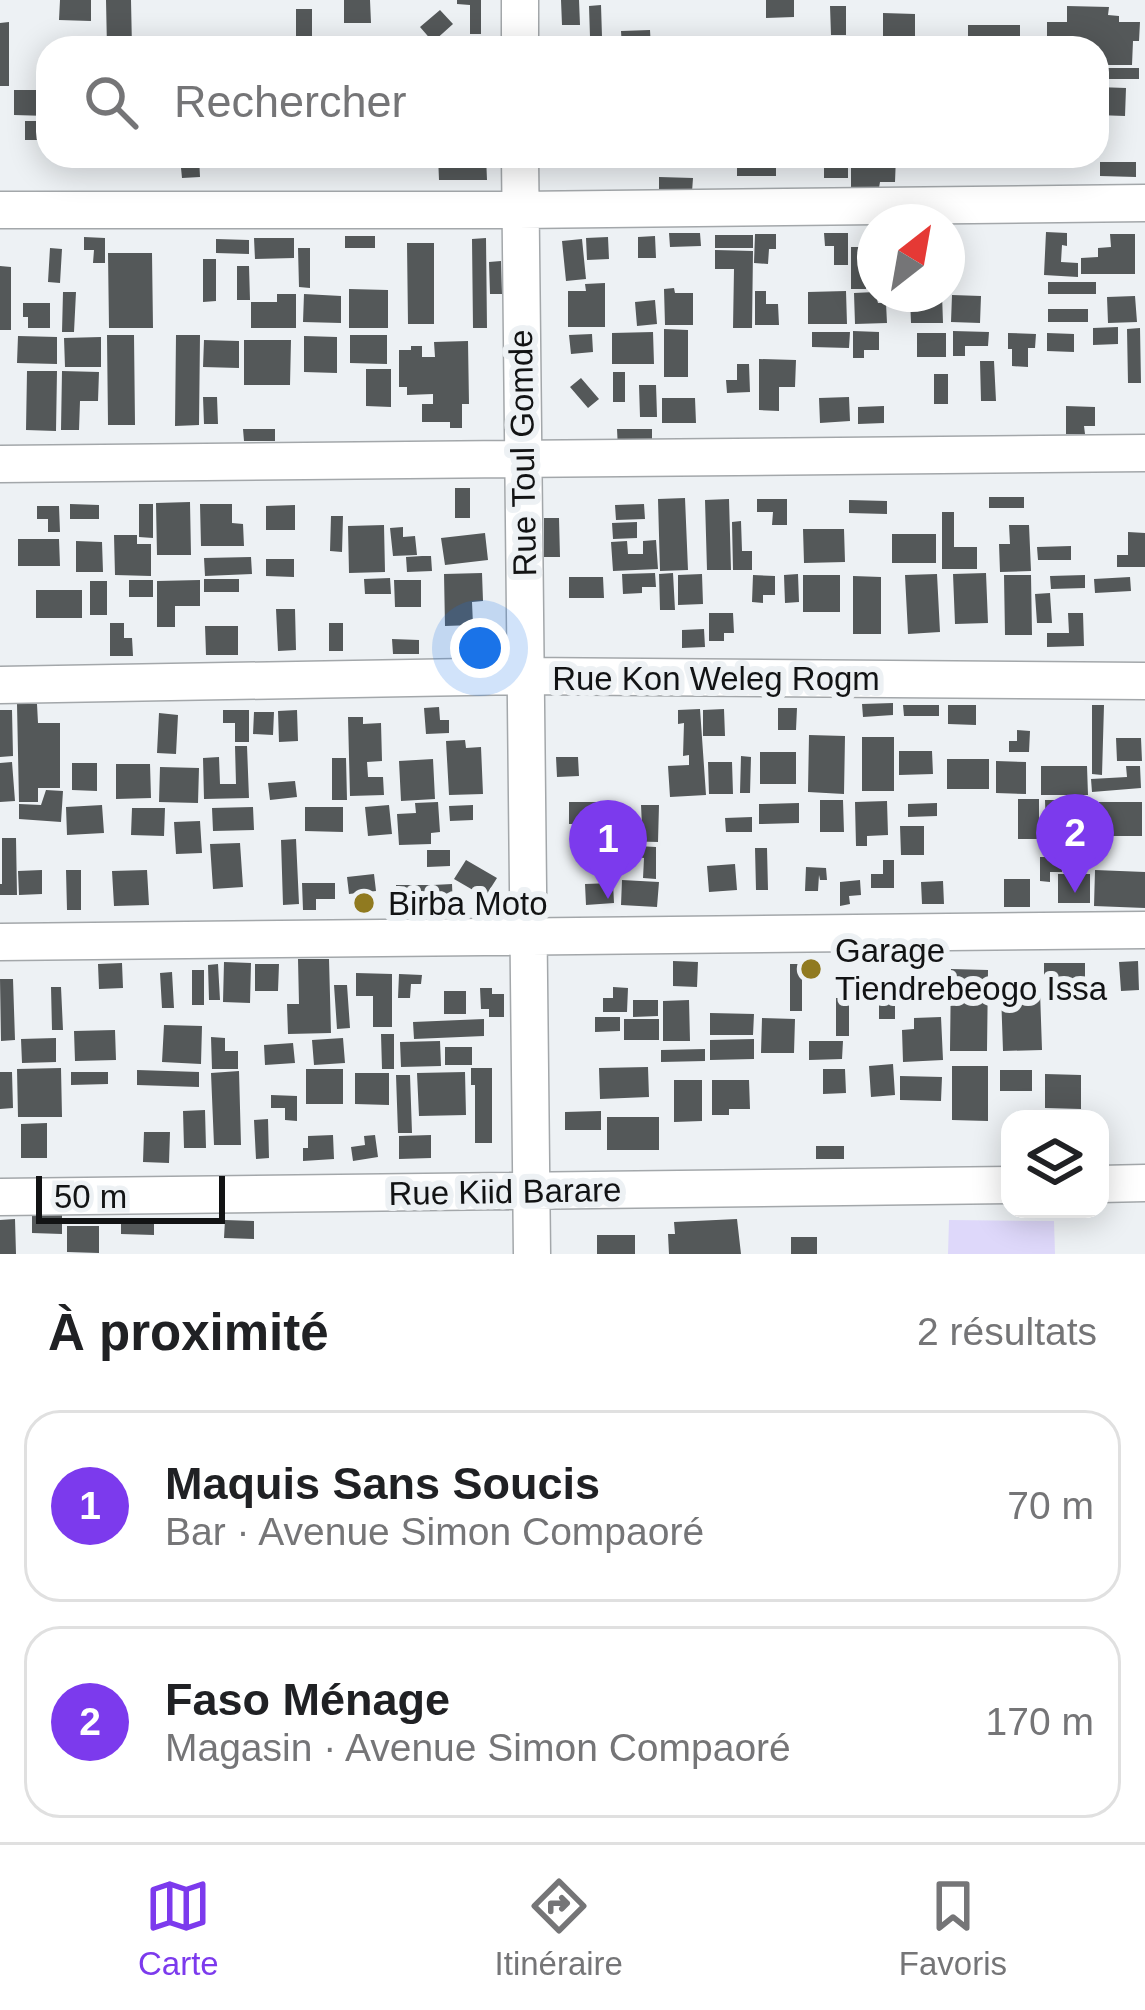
<!DOCTYPE html>
<html lang="fr">
<meta charset="utf-8">
<style>
:root{--surface:#fff;--page:#f2f2f2;--text:#202124;--muted:#757577;--line:#e0e0e0;--accent:#7c3aed}
body{margin:0;font-family:Arial,sans-serif;background:var(--page);color:var(--text)}
.controls{position:absolute;right:36px;bottom:36px;display:grid;overflow:hidden;border-radius:24px;box-shadow:0 6px 30px #0003}
.controls button{width:108px;height:108px;display:grid;place-items:center;padding:0;border:0;border-bottom:3px solid var(--line);background:var(--surface);color:var(--text);font:60px sans-serif}
.compass{position:absolute;left:857px;top:204px;width:108px;height:108px;border-radius:50%;background:var(--surface);box-shadow:0 6px 30px #0003;rotate:31deg}
.scale{position:absolute;left:36px;bottom:30px;width:189px;box-sizing:border-box;padding-left:12px;border:6px solid #121314;border-top:0;font-size:33px;line-height:42px;white-space:nowrap;color:#121314;-webkit-text-stroke:9px #edf1f4;paint-order:stroke}
.you{position:absolute;left:480px;top:648px;width:42px;height:42px;margin:-30px;border:9px solid #fff;border-radius:50%;background:#1a73e8;box-shadow:0 0 0 18px #1a73e833}
.badge{display:grid;place-items:center;width:78px;height:78px;border-radius:50%;background:var(--accent);color:#fff;font-size:39px;font-weight:700}
.pin{position:absolute;translate:-50% -99px;filter:drop-shadow(0 3px 6px #0008)}
.pin::after{content:'';position:absolute;top:63px;width:42px;height:36px;background:inherit;clip-path:polygon(0 0,100% 0,50% 100%)}
.list{margin:0;padding:0;list-style:none}
h2{display:flex;justify-content:space-between;align-items:center;height:156px;margin:0;padding:0 48px;font-size:51px}
h2 small{font-size:39px;font-weight:400;color:var(--muted)}
.list li{display:grid;grid-template-columns:78px 1fr auto;gap:36px;align-items:center;box-sizing:border-box;height:192px;margin:0 24px 24px;padding:0 24px;border:3px solid var(--line);border-radius:36px}
.list b{display:block;font-size:45px;white-space:nowrap}
.list p{margin:0;font-size:39px;white-space:nowrap;color:var(--muted)}
.list em{font-size:39px;font-style:normal;color:var(--muted)}
.icon{flex:none;width:66px;height:66px;fill:none;stroke:currentColor;stroke-width:2;stroke-linecap:round;stroke-linejoin:round}
.map{position:relative;flex:none;width:1145px;height:1254px;overflow:hidden}
.search{position:absolute;background:var(--surface);box-shadow:0 6px 30px #0003;left:36px;right:36px;top:36px;height:132px;display:flex;align-items:center;gap:30px;box-sizing:border-box;padding:0 42px;border-radius:36px;color:var(--muted);font-size:45px}
.sheet{height:588px;background:var(--surface)}
nav{display:flex;justify-content:space-around;align-items:center;box-sizing:border-box;height:168px;border-top:3px solid var(--line);background:var(--surface);font-size:33px;color:var(--muted)}
nav a{display:grid;justify-items:center;gap:6px}
nav .on{color:var(--accent)}
.map>svg:first-child{display:block}
.green{fill:#ded8fa}
.building{fill:#545859}
.lines{fill:none;stroke-linecap:round;stroke-linejoin:round}
.minor-casing{stroke:#a3a7aa;stroke-width:39}
.minor{stroke:#fff;stroke-width:36}
.poi-dot{fill:#907a20;stroke:#edf1f4;stroke-width:4.5}
.labels{text-anchor:middle;stroke-width:12;stroke-linejoin:round;paint-order:stroke}
.street-label{font-size:33px;fill:#121314;stroke:#edf1f4}
.poi-label{font-size:33px;fill:#121314;stroke:#edf1f4;text-anchor:start}
</style>
<div class="map">
<svg width="1145" height="1254" viewBox="0 0 1145 1254">
<rect width="100%" height="100%" fill="#edf1f4"/>
<path class="green" d="M949 1220 1054 1221 1055 1254H948Z"/>
<path class="building" d="M60 0H91V21L59 20Z
M106 0H131L132 48H107Z
M344 0H370L371 23H344Z
M457 0H481V34H470V5L457 4Z
M561 0H579L580 25H562Z
M766 0H794V17L766 18Z
M601 5 602 37H590L589 6Z
M830 6H846V35H831Z
M1067 6 1109 7 1108 15 1119 16V22H1140L1139 41H1133L1132 65H1097V48H1047V22H1067Z
M296 9H312V48H296Z
M440 10 453 24 433 42 420 27Z
M883 13 915 14V37L883 36Z
M9 22V86H0V23Z
M968 25H1020V48H968Z
M650 30 651 48H622L621 31Z
M1097 68H1139V79H1097Z
M1097 87 1126 88 1125 116 1097 115Z
M14 90H48V116L14 115Z
M25 121H48V140H25Z
M67 156H107V167H67Z
M177 156H199L200 177 182 178 181 168H177Z
M438 156H486L487 180H439Z
M824 156H848V178H824Z
M851 156H896L895 182H880L879 188 851 187Z
M776 162V176H737V163Z
M1100 162H1136V177L1100 176Z
M659 177 693 178 692 192 659 191Z
M1046 232 1067 233V246L1062 245 1061 262 1078 263V277L1044 275Z
M669 233H700L701 246 670 247Z
M824 233H848V265H834V246H825Z
M755 234H776V249H769L768 264 754 263Z
M1110 234H1135V274H1081V258L1098 257V248L1111 247Z
M715 235H753V248H715Z
M345 236H375V248H345Z
M655 236 656 258H638V237Z
M84 237 105 238V263H93L94 250H84Z
M608 237 609 259 587 260 586 238Z
M254 238H294V258L255 259Z
M486 238 487 328H473L472 239Z
M216 239 249 240V254L216 253Z
M582 239 586 279 566 281 562 241Z
M407 243H434V324H408Z
M851 247H867L866 289H851Z
M50 248 62 249 60 283 48 282Z
M298 248H310V288L299 287Z
M715 250 753 251 752 328H733L734 269H715Z
M108 253H152L153 328H109Z
M203 259H216V301L203 302Z
M501 261 502 294H490L489 262Z
M0 266 11 267V330H0Z
M237 266H249L250 300H237Z
M1048 282H1096V294H1048Z
M605 283V327H568V291H586L585 284Z
M674 288 675 293H693V325H665L664 289Z
M349 289 388 290V328H349Z
M755 291H766V304H778L779 325H755Z
M846 291 847 324H808V292Z
M63 292H76L74 332H62Z
M875 292 878 303H886L887 323 855 324 854 293Z
M277 294H296V328H251V302H277Z
M304 294 341 296V323L303 322Z
M922 294H942L943 323H911L910 298H922Z
M952 295 981 296 980 323 951 322Z
M1135 296 1137 322 1108 323 1107 297Z
M655 300 657 324 637 326 635 302Z
M23 303H50V328H28V317H23Z
M1048 309H1088V322H1048Z
M1118 327V344L1093 345V328Z
M1140 328 1141 383H1128L1127 329Z
M664 329 688 330V377H664Z
M853 331 879 332V350H864V358H853Z
M953 331 989 332 988 346H965V356H953Z
M653 332 654 364H612V333Z
M812 332H850L849 348 812 347Z
M917 333H946V357H917Z
M1008 333 1036 334 1035 348H1028V367L1012 366V349H1008Z
M1047 333 1074 334V352L1047 351Z
M592 334 593 352 571 354 569 335Z
M107 335H134L135 425H108Z
M176 335H200L199 425 175 426Z
M350 335H387V364L350 363Z
M18 336 57 337V364L17 363Z
M304 336 337 337V373L304 372Z
M101 337V367H65L64 338Z
M204 340 239 341V368L203 367Z
M244 340H291L290 385H244Z
M468 341 469 404H462V428H450V422H422V404H433V394L407 395V387H399V350H411V346H422V357H435L434 342Z
M759 359 796 360 795 387H779V411L759 410Z
M980 361H994L996 401H981Z
M737 364H749L750 392 727 393 726 380H737Z
M366 369H391V407L366 406Z
M27 371H57L56 431 26 430Z
M62 371 99 372 98 401H80L79 430H61Z
M613 372H625V402H613Z
M934 374H948V404H934Z
M581 378 599 399 588 408 570 387Z
M639 385H656L657 417H640Z
M203 397H217L218 424H204Z
M849 397 850 421 820 423 819 398Z
M662 398H695L696 423H662Z
M884 406V423L858 424V407Z
M1066 406 1095 407V426H1084L1085 434H1066Z
M243 429H275V441H244Z
M617 429H652V448L618 449Z
M455 488H470V518H455Z
M989 497H1024V508H989Z
M685 498 688 570 660 571 658 499Z
M729 499 731 570H707L705 500Z
M757 499H787V525H772L773 512H757Z
M849 500 887 501V514L849 513Z
M190 502 191 555H157L156 503Z
M70 504 99 505V519H70Z
M139 504H153V538L139 537Z
M200 504H232V523L243 524 244 546H201Z
M644 504 645 519 616 520 615 505Z
M295 505V530H266V506Z
M37 506H59L60 532H48V519H37Z
M942 512H954V547H977V569H942Z
M331 516H343L342 552 330 551Z
M544 518H559L560 557H544Z
M741 521 742 551H752V570H733L732 522Z
M637 522V538L613 539 612 523Z
M384 525 385 572 349 573 348 526Z
M1009 525H1029L1031 571 1000 572 999 544H1010Z
M403 527V537L415 536 417 555 393 556 390 528Z
M803 529H844L845 562 804 563Z
M1128 532 1145 533V567H1117V555H1128Z
M485 533 488 560 445 565 441 538Z
M892 534H936V563H892Z
M114 535H137V544H151V576L115 575Z
M18 539H59L60 566H18Z
M656 540 658 569 613 571 611 542 627 541 628 554H643V541Z
M76 541 102 542 103 572H76Z
M1071 546V560H1038L1037 547Z
M422 556H431L432 571 407 572 406 557Z
M251 557 252 574 205 576 204 558Z
M266 559H294V577L266 576Z
M482 573 483 601 472 602 473 625 445 626 444 574Z
M655 573 656 587H642V593L623 594 622 574Z
M673 573 675 610H660L659 574Z
M986 573 988 623 955 624 953 574Z
M702 574 703 604 678 605V575Z
M798 574 799 602 785 603 784 575Z
M937 574 940 632 908 634 905 575Z
M753 575 775 576V595H763V603L752 602Z
M803 575H840V612H803Z
M1004 575H1031L1032 635H1005Z
M1085 575V588L1051 589 1050 576Z
M853 576 881 577V634H853Z
M569 577H603L604 598H569Z
M1130 577 1131 591 1095 593 1094 579Z
M390 578 391 594H365L364 579Z
M204 579H239V592H204Z
M129 580H153V597H129Z
M200 580V606H175V627H157V581Z
M394 580H421V607H395Z
M90 581H107V615H90Z
M36 590H82V618H36Z
M1050 593 1052 623H1037L1035 594Z
M276 609H295L296 650 278 651Z
M709 613H733L734 633H724V641H709Z
M1068 613H1083L1084 646 1047 647V633H1069Z
M110 623H124V638H132L133 656H110Z
M329 623H343V651H329Z
M205 626H238V655H206Z
M704 629 705 647 682 648V630Z
M392 639 419 640V654H393Z
M893 703V715L863 717 862 704Z
M17 704H37L38 723H60V788H38V802H19Z
M903 705H939V716H904Z
M948 705H976V725L948 724Z
M1092 705H1104L1102 775 1092 774Z
M439 707 440 720H449V733L426 734 424 708Z
M778 708H797L796 730H778Z
M700 709 706 795 670 797 668 766 689 765V755L683 756 684 723 678 724V710Z
M724 709 725 736H703V710Z
M0 710H12L13 756 0 757Z
M223 710H249V742H235V723H223Z
M297 710 298 741 279 742 278 711Z
M254 712H274L273 735 253 734Z
M159 713 178 715 176 754 157 753Z
M348 717H363V724L381 723 382 761 367 762 368 777H383L384 795 350 796Z
M1017 730 1030 731 1029 752H1009V741H1017Z
M809 735 845 736 844 794 808 792Z
M862 737H894V791H862Z
M1116 738H1141L1142 761H1117Z
M465 740 466 748 481 747 483 794 449 795 446 741Z
M235 746H247L249 798 204 799 203 758 219 757 220 784H236Z
M899 751H932L933 774 899 775Z
M760 752H796V784H760Z
M741 756 751 757 750 793H740Z
M556 757H578L579 776 557 777Z
M332 758H346L347 800H332Z
M433 759 435 799 401 801 399 761Z
M947 759H989V789H947Z
M996 761 1026 762V794L996 793Z
M12 762 15 801 0 802V763Z
M708 762H732L733 794H709Z
M72 763H97V791L72 790Z
M116 764H150L151 798 116 799Z
M1041 766H1087L1088 795H1041Z
M1126 766H1140L1141 788 1092 792 1091 779 1127 777Z
M160 767 199 768 198 803 159 802Z
M295 781 297 797 270 800 268 783Z
M46 790 63 791 61 822 19 819V804L41 805Z
M1018 799H1039V839H1018Z
M820 800H843L844 832H820Z
M1045 800H1088V831H1077V847H1063L1062 831H1046Z
M887 801 888 835 867 836V846H856L855 802Z
M438 802 440 832 431 833V844L399 845 397 814 416 813 415 803Z
M569 802H598L599 824H569Z
M1099 802H1142V836H1099Z
M799 803V823L759 824V804Z
M937 803V816L908 817V804Z
M102 805 104 833 67 835 66 807Z
M389 805 392 834 368 836 365 807Z
M473 805V820L450 821 449 806Z
M641 805H659L658 842 620 841V825L642 826Z
M253 807 254 830 213 831 212 808Z
M305 807H343V832L305 831Z
M132 808H165L164 836 131 835Z
M752 817V832H726L725 818Z
M200 821 202 853 176 854 174 822Z
M900 826H924V855H901Z
M600 831 601 844 571 845 570 833Z
M2 838H16L17 895H0V884H2Z
M296 839 299 904 283 905 281 840Z
M240 843 243 887 213 889 210 844Z
M637 846 656 847V879L643 878 644 858 637 857Z
M755 848H767L768 890H756Z
M427 850H450V866L427 867Z
M1040 857H1062V872H1050V882L1040 881Z
M466 860 497 878 485 897 454 879Z
M883 860H894V888H871V874H883Z
M735 864 737 890 709 892 707 866Z
M806 867 826 868 827 880H820L819 875 818 891H805Z
M42 870V894L19 895 18 871Z
M66 870H81V910H67Z
M147 870 149 905 114 906 112 871Z
M1095 870 1145 872V908L1094 906Z
M374 874 376 891 349 894 347 877Z
M1058 874H1090V903H1058Z
M1004 879H1030V907H1004Z
M622 880 659 882 657 907 621 905Z
M860 880 861 895 849 896 850 904 840 906V882Z
M943 881 944 904H922L921 882Z
M302 883H335V899H316V910H303Z
M613 883 614 903 586 905 585 884Z
M452 884 453 907 434 908 433 885Z
M396 885H430V907L396 908Z
M298 959H329L331 1033 288 1034 287 1004H299Z
M673 961 698 962 697 987 673 986Z
M1138 961 1139 990 1121 991 1119 962Z
M224 962 251 963 250 1003 223 1002Z
M122 963 123 988 99 989 98 964Z
M1044 963H1085V1002H1044Z
M218 964 220 1000H209L208 965Z
M255 964H279L278 991H255Z
M790 964H802V1011H790Z
M951 969 988 970 987 1051H950Z
M192 970H204V1005H192Z
M172 972 174 1008H162L160 973Z
M356 973 392 974V1027H373V996H356Z
M399 974 422 975 421 984H411L410 998H398Z
M0 979H13L15 1040 1 1041Z
M334 985H347L350 1028 337 1029Z
M51 987H61L63 1030H52Z
M613 987 628 988 627 1012H603V998H613Z
M480 988H492V994H504V1017H489V1009H481Z
M444 991H466V1014H444Z
M879 991H895V1019H879Z
M1040 991 1042 1050 1003 1051 1001 993Z
M836 998H849V1036H836Z
M633 1000H658V1016L633 1017Z
M689 1000 690 1041H663V1001Z
M710 1013 754 1014 753 1035H710Z
M595 1017H620V1031L595 1032Z
M941 1017 943 1060 903 1062 902 1030 914 1029V1018Z
M762 1018 795 1019 794 1053H761Z
M484 1019V1036L414 1039 413 1022Z
M624 1019H659V1040H624Z
M164 1025 202 1026 201 1064 162 1062Z
M115 1030 116 1060 75 1061 74 1031Z
M381 1034H394V1069H382Z
M211 1037 225 1038V1051H238V1069H212Z
M56 1038V1062L22 1063 21 1039Z
M343 1038 345 1063 314 1065 312 1040Z
M754 1039V1059L710 1060V1040Z
M440 1041 441 1066 401 1067 400 1042Z
M809 1041H843L842 1059 809 1060Z
M293 1043 295 1063 265 1065 264 1045Z
M445 1047H472V1065H445Z
M705 1049V1061L661 1062V1050Z
M893 1064 895 1095 871 1097 869 1066Z
M952 1066H988V1121L952 1120Z
M648 1067 649 1097 600 1099 599 1068Z
M61 1068 62 1117H18L17 1069Z
M471 1068H492V1143H475V1085H471Z
M306 1069H343V1104H306Z
M823 1069H845L846 1093 823 1094Z
M137 1070 199 1072V1087L137 1085Z
M1000 1070H1032V1091H1000Z
M239 1071 241 1145H214L211 1073Z
M0 1072H12L13 1108 0 1109Z
M71 1072H108V1084L71 1085Z
M465 1072 466 1115 419 1116 417 1073Z
M355 1073H389V1105L355 1104Z
M1045 1074 1081 1075V1109L1045 1108Z
M396 1075H410L412 1133H398Z
M900 1076 942 1077 941 1101 900 1100Z
M674 1080H702V1121L674 1122Z
M712 1080H749L750 1109H729V1115H712Z
M271 1095 297 1096V1121L285 1120V1108H271Z
M205 1110 206 1148H184L183 1111Z
M601 1111V1130H565V1112Z
M607 1117H659V1150H607Z
M268 1119 269 1158 256 1159 254 1120Z
M47 1123V1158H21V1124Z
M144 1132H170L169 1163 143 1162Z
M333 1135 334 1159 303 1161V1148H308V1136Z
M375 1135 378 1157 353 1161 351 1147 365 1145 364 1136Z
M431 1135V1158L399 1159V1136Z
M816 1146H844V1159H816Z
M32 1209 62 1210V1234L32 1233Z
M15 1219 16 1254H0V1220Z
M737 1219 741 1254H669L668 1234H675L674 1222Z
M225 1220 254 1221V1239L224 1238Z
M121 1221 154 1222V1235L121 1234Z
M67 1226H99V1253L67 1252Z
M597 1235H635V1254H597Z
M791 1237H817V1254H791Z"/>
<g class="lines">
<g class="minor-casing">
<path id="minor" d="M520 48V0
M520 156 532 1254
M0 210H519L1145 203
M0 464 1145 453
M0 685 525 676 1145 681
M0 942 1145 930
M1100 1184 1145 1183
M0 1197 1010 1185"/>
</g>
<use href="#minor" class="minor"/>
</g>
<g class="poi-dot">
<circle cx="364" cy="903" r="12"/>
<circle cx="811" cy="969" r="12"/>
</g>
<g class="labels">
<g class="street-label">
<text transform="translate(522 453) rotate(-91)" y="12">Rue Toul Gomde</text>
<text x="716" y="690">Rue Kon Weleg Rogm</text>
<text transform="translate(505 1191) rotate(-1)" y="12">Rue Kiid Barare</text>
</g>
<g class="poi-label">
<text x="388" y="915">Birba Moto</text>
<text x="835" y="962">Garage<tspan x="835" dy="38">Tiendrebeogo Issa</tspan></text>
</g>
</g>
</svg>
<div class="controls">
<button><svg class="icon" aria-label="layers" viewBox="0 0 24 24"><path d="M12 4l9 5-9 5-9-5zM3 14l9 5 9-5"/></svg></button>
</div>
<svg class="compass" viewBox="-18 -18 36 36"><path d="M0-13l5 13h-10z" fill="#e53935"/><path d="M0 13l5-13h-10z" fill="#757577"/></svg>
<div class="scale">50 m</div>
<div class="you"></div>
<div class="pin badge" style="left:608px;top:899px">1</div>
<div class="pin badge" style="left:1075px;top:893px">2</div>
<div class="search"><svg class="icon" aria-label="search" viewBox="0 0 24 24"><circle cx="10" cy="10" r="6"/><path d="M15 15l6 6"/></svg>Rechercher</div>
</div>
<section class="sheet">
<h2>À proximité<small>2 résultats</small></h2>
<ul class="list">
<li><span class="badge">1</span><div><b>Maquis Sans Soucis</b><p>Bar · Avenue Simon Compaoré</p></div><em>70 m</em></li>
<li><span class="badge">2</span><div><b>Faso Ménage</b><p>Magasin · Avenue Simon Compaoré</p></div><em>170 m</em></li>
</ul>
</section>
<nav>
<a class="on"><svg class="icon" aria-label="map" viewBox="0 0 24 24"><path d="M3 6l6-2 6 2 6-2v14l-6 2-6-2-6 2zM9 4v14M15 6v14"/></svg>Carte</a>
<a><svg class="icon" aria-label="directions" viewBox="0 0 24 24"><path d="M12 3l9 9-9 9-9-9zM9 14v-3h6M13 9l2 2-2 2"/></svg>Itinéraire</a>
<a><svg class="icon" aria-label="saved" viewBox="0 0 24 24"><path d="M7 4h10v16l-5-4-5 4z"/></svg>Favoris</a>
</nav>
